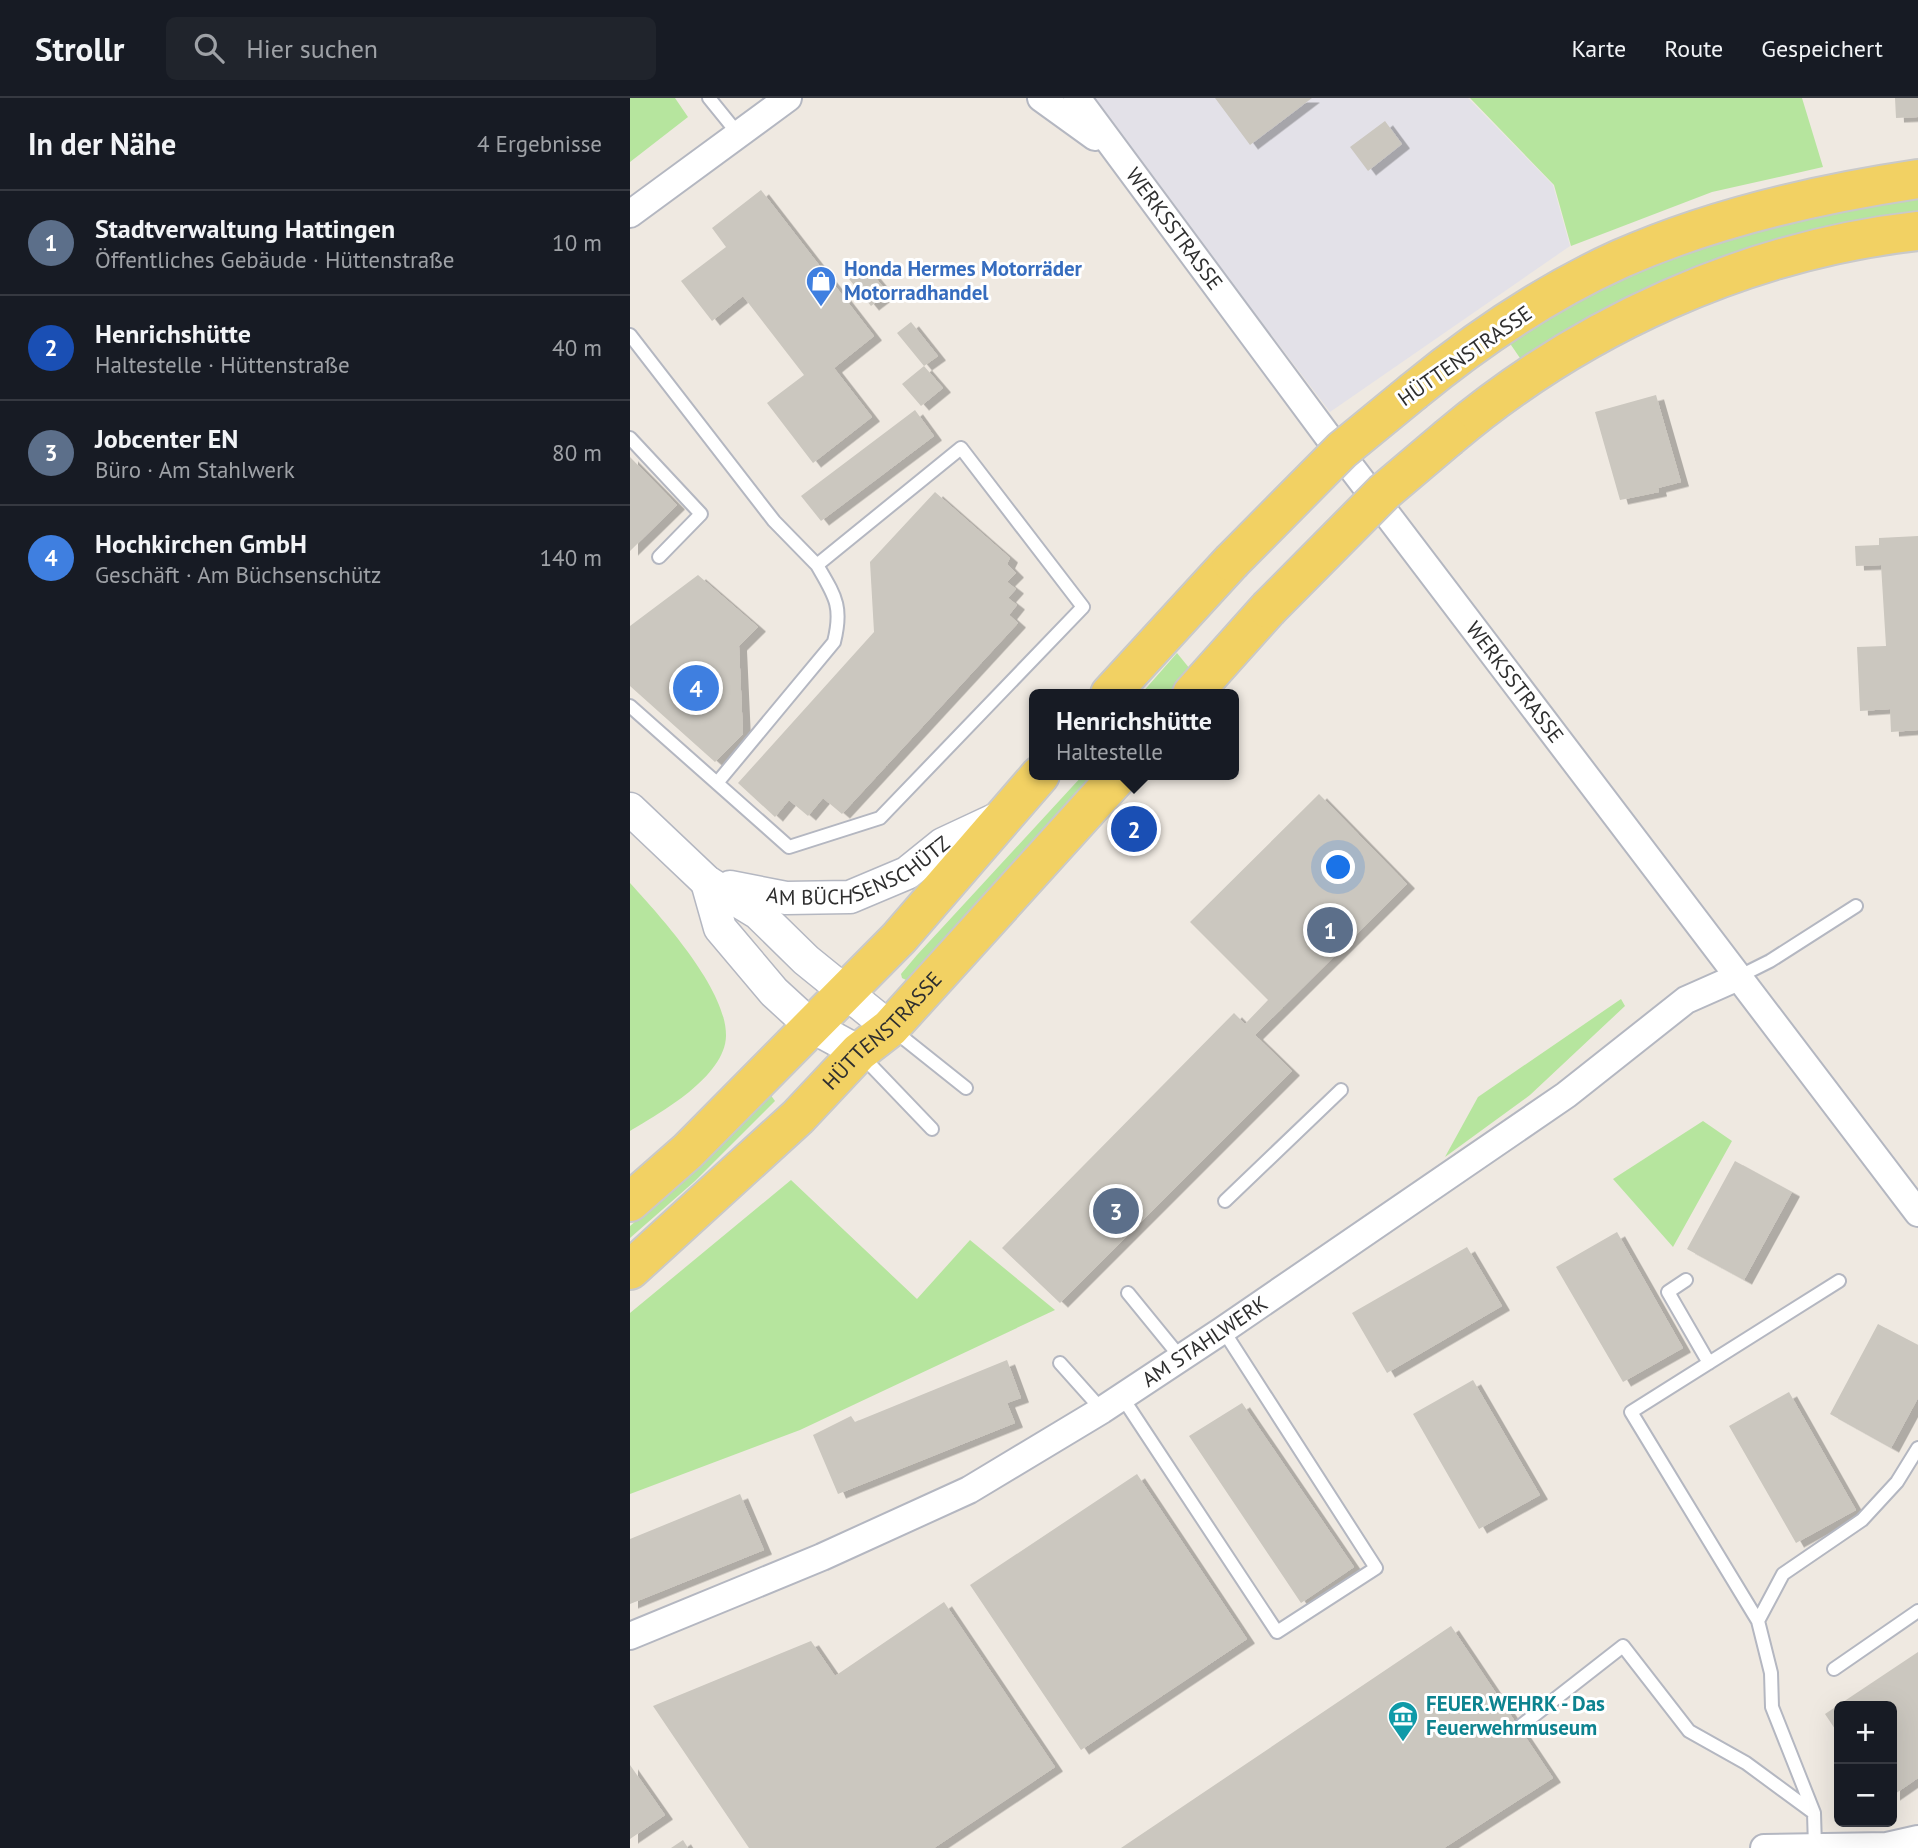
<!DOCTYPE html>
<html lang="de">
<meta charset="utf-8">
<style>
:root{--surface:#171b24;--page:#20242c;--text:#f1f3f6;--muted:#9ea1a6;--line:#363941;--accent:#4264fb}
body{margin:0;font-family:"PT Sans",sans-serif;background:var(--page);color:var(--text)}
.controls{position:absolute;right:21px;bottom:21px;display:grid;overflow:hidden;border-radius:10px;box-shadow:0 7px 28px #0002}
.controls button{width:63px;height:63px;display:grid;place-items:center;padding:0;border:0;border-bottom:2px solid var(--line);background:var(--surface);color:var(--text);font:35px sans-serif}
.you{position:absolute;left:709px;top:770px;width:24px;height:24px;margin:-18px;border:5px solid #fff;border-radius:50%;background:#1a73e8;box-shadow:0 0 0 10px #1a73e833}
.badge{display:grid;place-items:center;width:46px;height:46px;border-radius:50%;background:var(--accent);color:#fff;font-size:23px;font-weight:700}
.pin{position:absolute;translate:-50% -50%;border:4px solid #fff;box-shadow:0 2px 7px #0006}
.popup{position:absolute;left:399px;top:591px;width:210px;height:91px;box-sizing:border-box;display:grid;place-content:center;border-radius:10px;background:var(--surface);filter:drop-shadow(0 2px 5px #0005);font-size:23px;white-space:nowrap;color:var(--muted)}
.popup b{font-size:26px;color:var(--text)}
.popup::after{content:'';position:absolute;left:50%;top:100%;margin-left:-14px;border:14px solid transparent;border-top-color:var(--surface)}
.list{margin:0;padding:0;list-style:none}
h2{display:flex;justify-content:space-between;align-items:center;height:91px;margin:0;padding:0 28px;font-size:30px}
h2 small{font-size:23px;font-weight:400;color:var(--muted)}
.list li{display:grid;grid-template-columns:46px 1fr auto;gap:21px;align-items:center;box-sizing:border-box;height:105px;padding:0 28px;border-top:2px solid var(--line)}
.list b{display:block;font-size:26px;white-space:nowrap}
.list p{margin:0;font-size:23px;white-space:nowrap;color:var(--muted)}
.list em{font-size:23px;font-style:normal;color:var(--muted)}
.icon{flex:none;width:38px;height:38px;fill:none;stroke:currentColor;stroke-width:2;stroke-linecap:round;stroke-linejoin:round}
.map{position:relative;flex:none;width:1288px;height:1750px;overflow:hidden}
header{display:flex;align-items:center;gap:42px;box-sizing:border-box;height:98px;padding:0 35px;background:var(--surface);border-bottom:2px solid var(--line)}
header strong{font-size:33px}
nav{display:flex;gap:38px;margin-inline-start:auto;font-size:24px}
.search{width:490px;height:63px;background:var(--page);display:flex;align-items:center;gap:18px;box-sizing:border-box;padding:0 24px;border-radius:10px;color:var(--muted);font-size:26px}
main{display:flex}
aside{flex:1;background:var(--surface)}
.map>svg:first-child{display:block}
.industrial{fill:#e3e1e8}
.green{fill:#b6e59e}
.building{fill:#cbc7bf;filter:url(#shadow)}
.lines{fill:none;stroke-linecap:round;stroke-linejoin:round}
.service-casing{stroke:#b4b7c1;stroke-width:16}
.minor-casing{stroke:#b4b7c1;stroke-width:30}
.tertiary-casing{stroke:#b4b7c1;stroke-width:35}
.primary-casing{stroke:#c9c9c9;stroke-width:42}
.service{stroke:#fff;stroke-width:12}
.minor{stroke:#fff;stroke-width:26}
.tertiary{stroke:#fff;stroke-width:32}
.primary{stroke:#f2d163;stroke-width:38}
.primary-bridge-casing{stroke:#c9c9c9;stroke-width:42;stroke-linecap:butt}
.primary-bridge{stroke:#f2d163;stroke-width:38}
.labels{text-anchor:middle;stroke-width:6;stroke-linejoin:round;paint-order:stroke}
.street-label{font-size:21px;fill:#2e2e2e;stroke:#fff}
.shop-label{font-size:21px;font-weight:bold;fill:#366cbe;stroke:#fff;text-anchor:start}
.culture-label{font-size:21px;font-weight:bold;fill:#0d838f;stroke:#fff;text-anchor:start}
</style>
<header>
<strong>Strollr</strong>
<div class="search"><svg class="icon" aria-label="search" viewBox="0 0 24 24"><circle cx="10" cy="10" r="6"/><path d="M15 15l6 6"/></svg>Hier suchen</div>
<nav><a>Karte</a><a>Route</a><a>Gespeichert</a></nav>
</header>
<main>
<aside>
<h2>In der Nähe<small>4 Ergebnisse</small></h2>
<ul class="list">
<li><span class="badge" style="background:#5c6f8a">1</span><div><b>Stadtverwaltung Hattingen</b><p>Öffentliches Gebäude · Hüttenstraße</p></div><em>10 m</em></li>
<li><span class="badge" style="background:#1a4fb4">2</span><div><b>Henrichshütte</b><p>Haltestelle · Hüttenstraße</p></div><em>40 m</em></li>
<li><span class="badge" style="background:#5c6f8a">3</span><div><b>Jobcenter EN</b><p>Büro · Am Stahlwerk</p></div><em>80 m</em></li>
<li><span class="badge" style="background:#3f7fe0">4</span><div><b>Hochkirchen GmbH</b><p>Geschäft · Am Büchsenschütz</p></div><em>140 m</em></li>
</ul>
</aside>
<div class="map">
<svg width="1288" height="1750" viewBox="0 0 1288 1750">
<defs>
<filter id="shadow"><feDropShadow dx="8" dy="4.5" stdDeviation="0" flood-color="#0004"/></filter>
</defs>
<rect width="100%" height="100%" fill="#efe9e1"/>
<path class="industrial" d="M461 0H838L923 87 940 148 700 314Z"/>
<path class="green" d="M0 0H45L58 19 0 64Z
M840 0H1172L1193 69 1082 94 941 148 924 87Z
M1288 99V115L892 263 879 244C967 189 1066 145 1167 121 1207 112 1248 107 1288 99Z
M547 555 560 571 537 596H511Z
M453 677H464L278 883 272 880 271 876 287 857Z
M0 785C30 818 97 891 96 938 95 979 30 1015 0 1033Z
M991 901 995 908 900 997 815 1059 848 999Z
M140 996 145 1003 65 1083 0 1140V1128L67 1071Z
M1073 1023 1102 1043 1043 1149 983 1081Z
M161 1082 287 1201 340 1142 425 1212 170 1332 0 1396V1215Z"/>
<path class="building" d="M585 0H682L620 47Z
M1265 0H1288V19L1266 20Z
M755 23 772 46 738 73 720 49Z
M131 92 244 238 204 270 242 319 183 365 137 305 174 277 113 198 82 223 51 183 96 149 82 130Z
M236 168 258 195 241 208 219 181Z
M281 224 308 258 294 268 267 235Z
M294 268 313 290 291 308 272 286Z
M1026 297 1051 384 1028 390 1029 394 990 402 965 314Z
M285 312 304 338 191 423 171 398Z
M0 359 47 407 0 453Z
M305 394 380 460 377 466 386 475 377 484 386 491 378 500 387 507 379 517 388 525 212 716 193 700 178 718 159 702 145 719 108 685 244 534 240 464Z
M1288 438V632L1261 634 1260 611 1230 613 1227 549 1256 548 1251 467 1226 468 1225 448 1249 447V440Z
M68 477 128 529 109 548 113 636 85 664 0 588V528Z
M689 696 777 786 625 937 662 973 430 1205 372 1150 604 915 615 926 638 902 560 824Z
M1105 1063 1162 1094 1114 1182 1057 1151Z
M987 1134 1053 1250 993 1284 926 1169Z
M837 1149 872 1208 757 1275 722 1215Z
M1248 1226 1288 1247V1300L1261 1350 1200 1316Z
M377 1262 391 1300 377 1305 385 1325 208 1396 183 1337 221 1318 225 1324Z
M843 1282 910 1397 849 1431 783 1316Z
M1159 1294 1226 1412 1166 1445 1099 1328Z
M612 1305 724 1469 671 1505 559 1338Z
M507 1376 617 1541 451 1652 340 1487Z
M110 1396 134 1452 0 1506V1441Z
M314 1504 425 1669 304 1750H119L23 1608 181 1543 205 1578Z
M821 1528 923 1680 814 1750H491Z
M1288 1554V1680L1262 1698V1608H1209V1637L1195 1616Z
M0 1667 35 1717 0 1741Z
M53 1742 58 1750H41Z"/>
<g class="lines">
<g class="service-casing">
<path id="service" d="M79 0 109 37
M0 237 144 423 187 467 331 350 453 509 250 720 159 749 0 608
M0 340 71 416 29 459
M87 685 204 544C213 508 205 498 187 467
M1108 879 1140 863 1226 808
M262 931 336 990
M232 958 302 1031
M595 1103 711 992
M1056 1182 1038 1194 1079 1265
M498 1195 551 1260
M430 1265 472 1312
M492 1299 647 1534 746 1470 593 1232
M1128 1523 1001 1314 1209 1183
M1204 1571 1288 1513
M888 1630 993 1548 1059 1633 1116 1665 1184 1715
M1185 1749 1184 1715 1142 1609 1141 1575 1128 1523 1153 1476 1232 1422 1267 1384 1288 1350"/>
</g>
<g class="minor-casing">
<g id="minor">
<path d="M411 0 465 39"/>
<path id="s1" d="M447 0 702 344 1288 1115"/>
<path d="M0 116 158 0"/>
<path id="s2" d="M0 1538 192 1459 339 1392 472 1312 593 1232 936 997 1056 902 1108 879"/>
<path d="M1134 1750 1257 1748 1288 1741"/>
</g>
</g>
<g class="tertiary-casing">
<g id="tertiary">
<path d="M0 711 77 784 128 815 176 862 260 930"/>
<path d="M77 784 90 830 144 894 181 928 229 954"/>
<path id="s3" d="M100 789 156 800 220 799 277 775 313 746 373 718"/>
</g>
</g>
<g class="primary-casing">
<g id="primary">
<path d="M784 293C846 242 917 194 990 161 1085 119 1187 96 1288 81"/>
<path d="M819 339C950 228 1117 152 1288 133"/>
<path d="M480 596 601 464"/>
<path d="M562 596 638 511"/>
<path d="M0 1104 58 1053 269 840 410 677"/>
<path id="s4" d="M0 1172 168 1019 229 954 260 930 489 677"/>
</g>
</g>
<use href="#service" class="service"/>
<use href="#minor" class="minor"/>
<use href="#tertiary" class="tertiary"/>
<use href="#primary" class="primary"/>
<g class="primary-bridge-casing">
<path id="primary-bridge" d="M601 464 712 352 784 293
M638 511 754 394 819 339"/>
</g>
<use href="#primary-bridge" class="primary-bridge"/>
</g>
<defs>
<g id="shop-pin" transform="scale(1.575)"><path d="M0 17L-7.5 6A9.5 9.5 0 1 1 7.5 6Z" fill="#3f7fe0" stroke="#fff"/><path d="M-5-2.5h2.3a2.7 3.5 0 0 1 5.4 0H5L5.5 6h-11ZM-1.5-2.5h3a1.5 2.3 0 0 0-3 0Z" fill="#fff"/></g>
<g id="museum-pin" transform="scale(1.575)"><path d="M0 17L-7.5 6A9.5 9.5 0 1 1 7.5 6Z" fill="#0f9aa8" stroke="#fff"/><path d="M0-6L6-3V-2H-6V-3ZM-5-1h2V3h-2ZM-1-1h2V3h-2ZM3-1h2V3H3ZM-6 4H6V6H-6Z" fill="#fff"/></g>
</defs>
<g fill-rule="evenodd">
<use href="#shop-pin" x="191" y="183"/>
<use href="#museum-pin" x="773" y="1618"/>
</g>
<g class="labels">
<g class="street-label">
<text dy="7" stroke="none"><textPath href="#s1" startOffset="163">WERKSSTRASSE</textPath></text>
<text transform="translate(835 258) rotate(-35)" y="7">HÜTTENSTRASSE</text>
<text dy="7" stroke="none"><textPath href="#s1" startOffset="730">WERKSSTRASSE</textPath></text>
<text dy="7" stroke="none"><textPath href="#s3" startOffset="136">AM BÜCHSENSCHÜTZ</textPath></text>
<text dy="7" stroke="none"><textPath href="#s4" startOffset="348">HÜTTENSTRASSE</textPath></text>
<text dy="7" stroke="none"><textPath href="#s2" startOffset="648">AM STAHLWERK</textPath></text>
</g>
<g class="shop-label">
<text x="214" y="178">Honda Hermes Motorräder<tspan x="214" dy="24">Motorradhandel</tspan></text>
</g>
<g class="culture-label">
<text x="796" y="1613">FEUER.WEHRK - Das<tspan x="796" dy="24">Feuerwehrmuseum</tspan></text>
</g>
</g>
</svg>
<div class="controls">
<button>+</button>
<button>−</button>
</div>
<div class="you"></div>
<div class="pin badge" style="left:700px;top:832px;background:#5c6f8a">1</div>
<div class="pin badge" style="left:504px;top:731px;background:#1a4fb4">2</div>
<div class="popup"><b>Henrichshütte</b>Haltestelle</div>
<div class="pin badge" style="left:486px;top:1113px;background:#5c6f8a">3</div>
<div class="pin badge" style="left:66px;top:590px;background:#3f7fe0">4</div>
</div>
</main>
